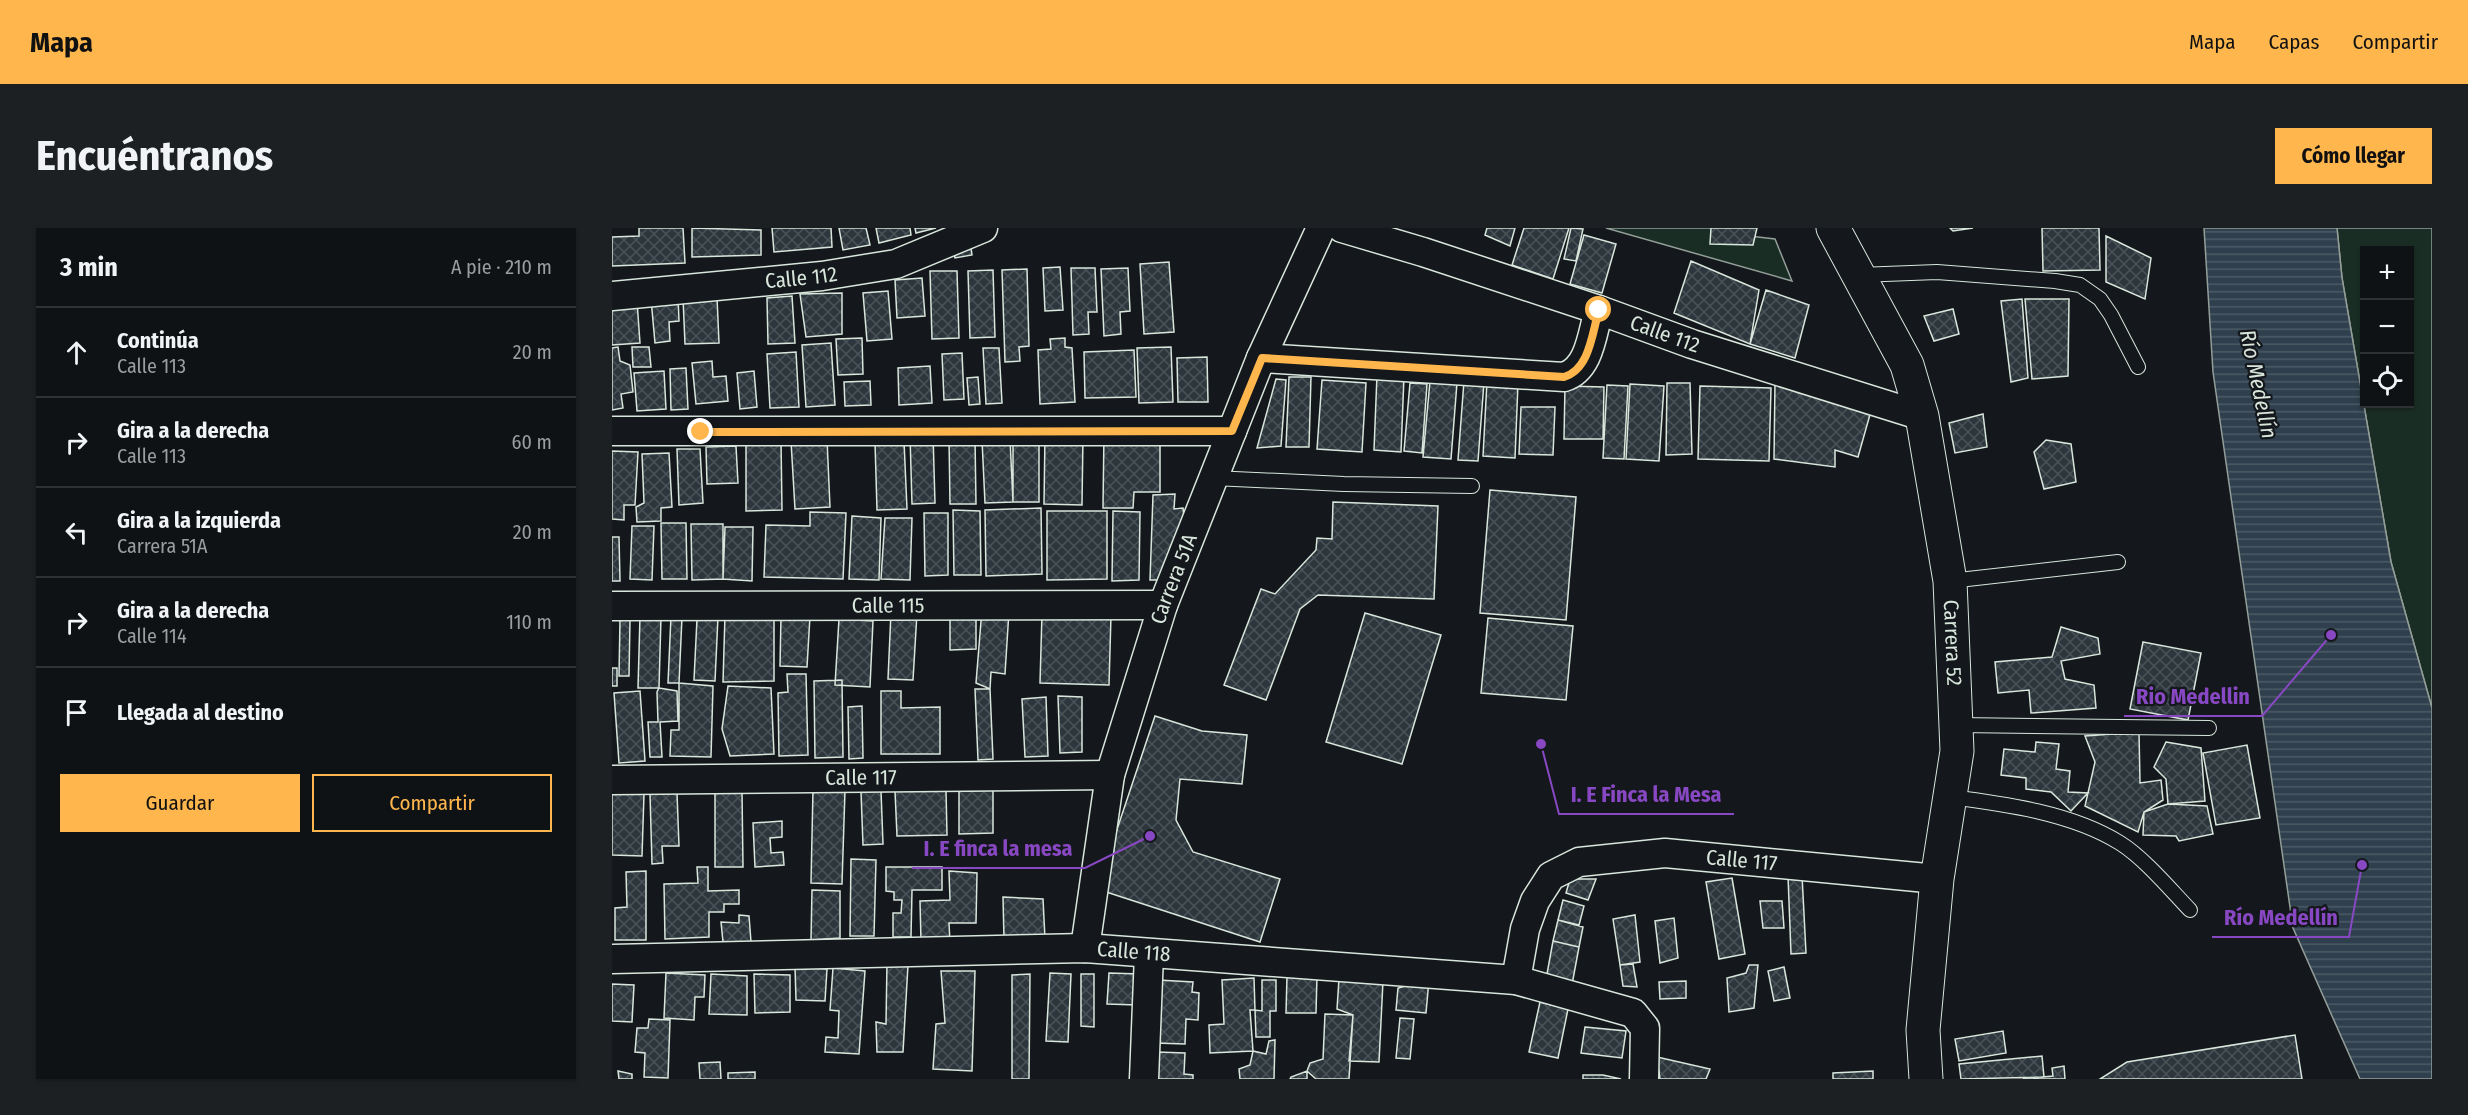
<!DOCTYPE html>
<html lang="es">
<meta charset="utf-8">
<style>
:root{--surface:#0f1215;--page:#1d2022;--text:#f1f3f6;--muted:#9b9ea0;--line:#2f3234;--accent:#ffb74d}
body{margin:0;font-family:"Fira Sans Condensed",sans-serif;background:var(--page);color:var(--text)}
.controls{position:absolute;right:18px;top:18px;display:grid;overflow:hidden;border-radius:0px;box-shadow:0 2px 4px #0004}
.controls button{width:54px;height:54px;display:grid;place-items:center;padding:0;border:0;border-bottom:2px solid var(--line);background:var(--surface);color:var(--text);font:30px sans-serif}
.stop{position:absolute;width:18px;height:18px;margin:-14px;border:4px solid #ffb74d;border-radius:50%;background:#fff}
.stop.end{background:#ffb74d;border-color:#fff;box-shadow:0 2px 6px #0008}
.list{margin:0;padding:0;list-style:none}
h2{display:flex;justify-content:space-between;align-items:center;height:78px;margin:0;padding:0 24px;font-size:26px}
h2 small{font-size:20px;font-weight:400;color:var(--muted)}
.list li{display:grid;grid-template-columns:39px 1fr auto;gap:18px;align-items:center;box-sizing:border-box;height:90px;padding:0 24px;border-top:2px solid var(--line)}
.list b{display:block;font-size:22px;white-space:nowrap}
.list p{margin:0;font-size:20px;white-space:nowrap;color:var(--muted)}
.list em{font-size:20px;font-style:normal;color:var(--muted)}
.actions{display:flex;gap:12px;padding:18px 24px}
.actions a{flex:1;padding:14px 0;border:2px solid var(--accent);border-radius:0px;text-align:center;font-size:21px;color:var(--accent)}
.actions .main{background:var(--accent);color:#111}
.icon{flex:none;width:33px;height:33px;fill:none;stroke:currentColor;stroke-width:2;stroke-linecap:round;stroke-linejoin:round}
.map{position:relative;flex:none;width:1820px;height:851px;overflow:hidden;border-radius:0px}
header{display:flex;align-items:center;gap:36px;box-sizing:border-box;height:84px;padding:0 30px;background:var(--accent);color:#111}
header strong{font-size:28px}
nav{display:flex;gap:33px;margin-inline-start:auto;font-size:21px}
.intro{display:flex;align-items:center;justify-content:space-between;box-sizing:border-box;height:144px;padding:0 36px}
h1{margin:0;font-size:42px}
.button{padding:15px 27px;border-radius:0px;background:var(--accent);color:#111;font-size:21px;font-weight:700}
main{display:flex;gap:36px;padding:0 36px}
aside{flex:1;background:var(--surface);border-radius:0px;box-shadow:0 2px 4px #0004}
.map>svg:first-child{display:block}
.green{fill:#1a2d24;stroke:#939e99;stroke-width:1.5;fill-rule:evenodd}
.water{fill:url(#water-rules);stroke:#939e99;stroke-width:1.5}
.building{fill:url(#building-cross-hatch);stroke:#d8e6dc;stroke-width:1.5}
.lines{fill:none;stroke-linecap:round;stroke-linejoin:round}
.lane-casing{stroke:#d8e6dc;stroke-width:16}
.street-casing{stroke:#d8e6dc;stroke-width:31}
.secondary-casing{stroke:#d8e6dc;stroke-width:35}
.lane{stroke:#14181c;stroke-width:14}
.street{stroke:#14181c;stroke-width:28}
.secondary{stroke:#14181c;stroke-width:33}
.route{stroke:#ffb74d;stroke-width:8}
.labels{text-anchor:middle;stroke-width:4.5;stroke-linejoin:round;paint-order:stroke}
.street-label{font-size:21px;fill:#d8e6dc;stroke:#14181c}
.water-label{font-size:22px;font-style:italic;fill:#d8e6dc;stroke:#14181c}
.leader{fill:none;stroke:#8948c3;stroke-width:2}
.callout-dot{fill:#8948c3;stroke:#14181c;stroke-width:2}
.callout-label{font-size:22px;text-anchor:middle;font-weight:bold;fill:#8948c3;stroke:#14181c;stroke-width:4.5;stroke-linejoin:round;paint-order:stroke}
</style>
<header>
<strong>Mapa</strong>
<nav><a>Mapa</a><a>Capas</a><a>Compartir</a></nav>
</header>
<div class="intro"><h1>Encuéntranos</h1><a class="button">Cómo llegar</a></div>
<main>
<aside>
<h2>3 min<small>A pie · 210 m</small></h2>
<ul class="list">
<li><svg class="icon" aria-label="ahead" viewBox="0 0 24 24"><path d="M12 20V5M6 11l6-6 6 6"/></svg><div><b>Continúa</b><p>Calle 113</p></div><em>20 m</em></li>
<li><svg class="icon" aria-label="right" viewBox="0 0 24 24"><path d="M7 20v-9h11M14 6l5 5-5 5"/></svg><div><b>Gira a la derecha</b><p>Calle 113</p></div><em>60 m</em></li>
<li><svg class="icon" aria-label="left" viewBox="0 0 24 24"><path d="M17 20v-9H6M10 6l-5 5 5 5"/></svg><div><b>Gira a la izquierda</b><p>Carrera 51A</p></div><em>20 m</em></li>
<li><svg class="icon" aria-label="right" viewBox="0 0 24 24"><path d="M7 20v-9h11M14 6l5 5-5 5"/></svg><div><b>Gira a la derecha</b><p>Calle 114</p></div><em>110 m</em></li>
<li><svg class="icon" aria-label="arrive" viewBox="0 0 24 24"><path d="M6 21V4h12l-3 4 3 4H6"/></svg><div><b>Llegada al destino</b></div></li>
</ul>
<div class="actions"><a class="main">Guardar</a><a>Compartir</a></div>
</aside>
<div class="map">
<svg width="1820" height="851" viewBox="0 0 1820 851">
<defs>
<pattern id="water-rules" width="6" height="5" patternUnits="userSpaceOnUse" patternTransform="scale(1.5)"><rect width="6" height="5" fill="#2f3f4d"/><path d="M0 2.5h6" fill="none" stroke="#4c5b66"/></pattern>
<pattern id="building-cross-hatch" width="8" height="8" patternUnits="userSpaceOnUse" patternTransform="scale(1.5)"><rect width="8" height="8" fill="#2c363c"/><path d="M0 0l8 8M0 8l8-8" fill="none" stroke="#4a5358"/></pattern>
</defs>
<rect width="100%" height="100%" fill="#14181c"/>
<path class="green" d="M994 0H1099L1103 4 1163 11 1180 53Z
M1725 0H1820V480L1779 334 1730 50ZM1752 22H1798V176H1752Z"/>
<path class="water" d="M1592 0H1725L1730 50 1779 334 1820 480V851H1748L1681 700 1601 144Z"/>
<path class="building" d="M27 0H71L73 35 0 38V9L27 8Z
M80 0 149 2V27L80 29Z
M160 0H219L220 19 162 24Z
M227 0H254L258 17 231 22Z
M264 0H298L299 7 267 15Z
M303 0H324L304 5Z
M875 0H903L898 18 873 7Z
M912 0H957L941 51 900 37Z
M959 0 971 1 964 33 952 31Z
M1099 0H1145L1141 17 1098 16Z
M1338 0H1361L1341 3Z
M1430 0H1487L1488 42 1431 43Z
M972 7 1004 16 990 65 958 56Z
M1494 8 1539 30 1533 71 1494 54Z
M358 13 360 27 343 30 339 15Z
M1079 33 1147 62 1138 116 1062 85Z
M557 34 562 104 532 106 528 36Z
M448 39 451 82 433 83 431 40Z
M459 40H483L485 84H476L477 106 461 107Z
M516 40 518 83 508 84 509 106 492 108 489 41Z
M415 41 417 118 407 119 408 133 393 134 390 42Z
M381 42 383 109 358 110 356 43Z
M318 43H345L347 110 320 111Z
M310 50 313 88 285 90 283 52Z
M1154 62 1197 77 1183 130 1138 116Z
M276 63 280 111 255 113 251 65Z
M230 65V106L194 109 188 66Z
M180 68 183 115 156 116 155 70Z
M66 69 67 93 57 94 58 113 43 115 39 71Z
M105 69 107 115 73 116 71 70Z
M1410 71 1416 150 1399 154 1389 73Z
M1413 71H1457L1456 148 1420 151Z
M25 73 28 115 0 117V75Z
M1341 81 1347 106 1322 113 1312 88Z
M250 110 251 146 226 147 224 111Z
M453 110V119L460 120 463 174 428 176 426 122 439 121 438 111Z
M219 115 223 177 194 179 190 117Z
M6 119 8 133 18 137 21 164 9 166 11 180 0 182V120Z
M20 119H37L39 139H21Z
M559 119 561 174 527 175 525 120Z
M371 120H387L390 175 374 176Z
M522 122 524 169 473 170 472 124Z
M184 124 187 179 158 180 155 126Z
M350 125 352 171 332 172 330 126Z
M595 129 596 174H566L565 130Z
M100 133 101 149 114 148 116 173 84 176 80 135Z
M318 138 320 175 287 177 286 140Z
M74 140 76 181 59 182 58 141Z
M52 143 54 181 25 183 22 145Z
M142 143 145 179 128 181 125 145Z
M765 147 792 148 789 224 762 222Z
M366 149 368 176 357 177 355 150Z
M677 149H699L697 219H674Z
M664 151 674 152 669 218 645 220Z
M710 152 754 155 750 224 705 221Z
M258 153 259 177 233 178 232 154Z
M818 153 845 155 839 231 811 229Z
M852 153 872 154 866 233 846 232Z
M875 153 906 155 903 230 871 228Z
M1163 154 1259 183 1246 229 1223 222V239L1162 231Z
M798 155 815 156 810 225 792 223Z
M1055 155H1078L1080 226 1054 227Z
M1018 156 1052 158 1047 233 1014 231Z
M995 157 1016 158 1012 231 991 230Z
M953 158 992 159 991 211H952Z
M1088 158 1159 160 1157 233 1086 231Z
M909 179H943L941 227 907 226Z
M1371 186 1375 219 1343 225 1337 195Z
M492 204 548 205V264H522L521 280H491Z
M321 206 323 275 300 276 298 207Z
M433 207 471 208 470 277 432 276Z
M337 210H363L364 276H338Z
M401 210H427V274H401Z
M215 211 218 279 183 281 179 213Z
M398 211 401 274 373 275 370 212Z
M1434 212 1459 216 1464 254 1432 261 1422 224Z
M134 213H169L170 282 134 283Z
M292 213 295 281 265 282 263 214Z
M124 218 126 255 95 256 94 219Z
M65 221H88L91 275 67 277Z
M0 223 26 224 23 277H12V292L0 291Z
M57 225 60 279 49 280V293L25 294 24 279 32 275 30 226Z
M878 262 964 269 954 392 868 385Z
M563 266 562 281 571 280 573 298 551 352H538L541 267Z
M721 274 826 278 822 371 706 367 688 381 654 472 612 457 649 361 663 366 704 322 705 310 720 311Z
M429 280 430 346 374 348 373 282Z
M341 282 368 283 369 347H342Z
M435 283H495V351L435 352Z
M501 283 528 284 527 352 500 353Z
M198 284 234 285 231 351 152 349 154 297 198 298Z
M312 285H336V347L313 348Z
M240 288 269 290 267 352 237 351Z
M273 290H300L298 352 269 351Z
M49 295H74L75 351H50Z
M79 296H111V351L80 352Z
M20 298H42L40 352 18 351Z
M113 299H141L140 353 111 351Z
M0 309H7L8 353H0Z
M370 381 397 383 393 446 379 444 378 461 364 455Z
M364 382V421L338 422V383Z
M279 384 305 385 301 452 276 451Z
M430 385 499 387 497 457 428 455Z
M753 385 829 407 790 536 714 514Z
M113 387 162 388V453L111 454Z
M28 388H49L47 460H26Z
M59 388 70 389 67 455H56Z
M169 388H198L195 439 168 438Z
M106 389 103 453 82 452 85 391Z
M876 390 961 398 954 472 869 465Z
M227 391 261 393 258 459 223 457Z
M8 392H18L17 448H7Z
M1449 399 1486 410 1488 426 1449 433 1453 451 1482 457 1484 480 1419 485 1417 462 1386 465 1383 434 1440 429Z
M1531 414 1589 425 1576 492 1518 481Z
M0 440H5V458H0Z
M175 446H194L196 527 167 528 166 465 176 464Z
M230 452 231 529 203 530 202 453Z
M67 455 101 458 99 529 58 528 59 502H67Z
M116 458 159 460 162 526 118 528 110 501Z
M47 460 65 463 66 493 48 494 50 529H38L36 494H46L45 464Z
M363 461H378L381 531 366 532Z
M28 463 33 533 7 535 2 465Z
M269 463H289V480L328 479V526H269Z
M446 468 470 469V524L448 525Z
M434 469 436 528 413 529 410 471Z
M250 478 251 530 237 531 236 479Z
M543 488 590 503 635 507 630 556 568 551 564 592 581 624 668 651 648 714 485 661Z
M1527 504 1528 555 1549 552 1551 572 1532 584 1526 604 1473 578 1483 534 1473 508Z
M1424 514 1447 516 1444 541 1458 543 1456 564 1476 565 1459 583 1439 564 1414 561V550L1389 547 1392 521 1423 524Z
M1554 514 1589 520 1593 573 1556 576 1554 551 1542 539Z
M1635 517 1648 590 1604 597 1591 525Z
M201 561 233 562 230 656 199 655Z
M334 562 335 607 285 608 283 563Z
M381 562V605L347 606V563Z
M269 563 271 616 251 617 249 564Z
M103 564H130L131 639H103Z
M0 565 32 566 30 628 0 627Z
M65 565 67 618H50L51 635 40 636 38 566Z
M1556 576 1595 578 1601 606 1567 613 1564 608 1531 607 1532 584Z
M170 593V609L158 610 159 625 171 624 172 637 143 639 141 595Z
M239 631 264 632 262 708H238Z
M85 639H96V663L127 662V676H112V684H97V709L53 711 52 656 86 655Z
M274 639H330V662H300L299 709H281V685H289L290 672H282V664L274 663Z
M34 643V712H3V680L15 679 14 644Z
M337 643 365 645 364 695H337L338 715 309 714 308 673 338 672Z
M1190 647 1194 725 1179 726 1176 648Z
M1120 650 1133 726 1107 731 1094 654Z
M958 651H984L976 672 954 665Z
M200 662 228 663V710L199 712Z
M391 669 431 671 433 711H392Z
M951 672 972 678 967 697 946 692Z
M1148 673H1170L1172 700H1151Z
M127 687 137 688 139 714H111L109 694 127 695Z
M1023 687 1028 734 1008 737 1001 691Z
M1062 690 1066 730 1048 735 1043 693Z
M946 692 971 699 967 719 941 713Z
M941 713 967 719 959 762 933 757Z
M275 734 296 737 291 824H265L264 794 274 796Z
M1021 736 1025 759 1011 758 1008 737Z
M1137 737H1146L1142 780 1117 784 1115 750 1134 745Z
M183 739 215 741 213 773 184 772Z
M1172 739 1178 770 1162 773 1156 743Z
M221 740 253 743 247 826 213 824 214 809 226 810 227 783 218 782Z
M329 743H363L360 843 321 841 324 796 333 795Z
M54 745 93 747 92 769H83L82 792 52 790Z
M438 745 459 746 456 814 434 813Z
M497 745 527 746 525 777 495 776Z
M99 746 135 748V787L97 786Z
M142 746 178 747V784L143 785Z
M418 746 417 851H400V747Z
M469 746H482V799L469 798Z
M675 748H705L704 785H674Z
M642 750 643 782H638L641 823 598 825 597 797 612 796 610 752Z
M727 751 771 753 767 834 737 833 741 787 725 781Z
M546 752 581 754 580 764 587 765 586 792 574 791 573 816 543 815Z
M650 752H664V783H658V809H644L643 782 650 783Z
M817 752 814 785 784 782 786 760Z
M1074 753V770L1048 771 1047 754Z
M0 756 22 757 20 794 0 793Z
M928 774 956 781 946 830 917 824Z
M713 786 741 787 737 851H704L695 843 698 835 711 831Z
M788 790 802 791 798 831 784 830Z
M37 791 58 792 56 850 32 849 33 825 23 824 25 800H36Z
M973 799 1014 803 1010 830 969 825Z
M1391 803 1394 825 1347 833 1343 811Z
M1683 807 1690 851H1488L1515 834Z
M663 812 662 851H628L627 841 638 837 641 823 654 826 657 813Z
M545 824 573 825 572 846 581 847V851H544Z
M1430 828 1432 849 1349 851 1347 836Z
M1045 829 1098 841 1094 851H1048Z
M108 834 109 851H88L87 835Z
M1452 838 1453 851H1411L1441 848 1440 840Z
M6 843 20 846V851H7Z
M695 843V851H678L679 849Z
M1261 843V851H1221V845Z
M143 844V851H116V845Z
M971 847H991L1009 851H971Z"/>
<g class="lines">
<g class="lane-casing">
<path id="lane" d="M1247 47 1325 44 1443 53 1468 57 1488 71 1499 87 1526 139
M601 250 732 256 860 258
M1338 353 1506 334
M1346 497 1597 500
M1339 569C1393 576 1460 585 1508 615 1532 630 1558 661 1578 682"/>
</g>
<g class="street-casing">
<g id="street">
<path id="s1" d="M730 0 811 24 987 82 1080 116 1310 188"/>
<path id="s2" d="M0 68 210 48 284 36 371 0"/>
<path d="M649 130 952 149C978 141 980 105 987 82"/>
<path d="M0 203H620"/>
<path id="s3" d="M0 378 551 377"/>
<path id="s4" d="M0 552 498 547"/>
<path id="s5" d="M473 720 498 547 551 377 649 130 709 0"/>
<path id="s6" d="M0 731 473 720 904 752 1021 785 1033 800 1032 851"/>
<path id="s7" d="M904 752 913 701 923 673 939 648 967 634 1053 625 1325 651"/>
<path d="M532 851 537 726"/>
</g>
</g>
<g class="secondary-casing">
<g id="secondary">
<path id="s8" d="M1221 0 1295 137 1310 188 1338 353 1345 523 1325 651 1311 802 1314 851"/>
</g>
</g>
<use href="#lane" class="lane"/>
<use href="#street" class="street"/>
<use href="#secondary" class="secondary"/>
</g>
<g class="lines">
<path class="route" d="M89 204 620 203 650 130 952 149C978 141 980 105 987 82"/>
</g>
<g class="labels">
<g class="street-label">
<text dy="7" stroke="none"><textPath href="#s2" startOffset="190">Calle 112</textPath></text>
<text dy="7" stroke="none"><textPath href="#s1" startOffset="340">Calle 112</textPath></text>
<text dy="7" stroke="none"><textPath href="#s5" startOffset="381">Carrera 51A</textPath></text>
<text dy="7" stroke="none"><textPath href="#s3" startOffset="276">Calle 115</textPath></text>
<text dy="7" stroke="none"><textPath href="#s8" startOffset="438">Carrera 52</textPath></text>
<text dy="7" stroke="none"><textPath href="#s4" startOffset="249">Calle 117</textPath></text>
<text dy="7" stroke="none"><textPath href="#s7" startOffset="306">Calle 117</textPath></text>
<text dy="7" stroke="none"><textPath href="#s6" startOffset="522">Calle 118</textPath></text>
</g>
<g class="water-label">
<text transform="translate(1647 156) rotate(78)" y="8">Río Medellín</text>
</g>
</g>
<path class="leader" d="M1719 407L1650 488H1512M929 516L947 586H1122M538 608L473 640H300M1750 637L1737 709H1600"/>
<g class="callout-dot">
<circle cx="1719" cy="407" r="6"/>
<circle cx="929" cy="516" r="6"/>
<circle cx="538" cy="608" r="6"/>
<circle cx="1750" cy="637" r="6"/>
</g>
<g class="callout-label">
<text x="1581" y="476">Rio Medellin</text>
<text x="1034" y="574">I. E Finca la Mesa</text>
<text x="386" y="628">I. E finca la mesa</text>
<text x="1669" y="697">Río Medellín</text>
</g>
</svg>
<div class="controls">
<button>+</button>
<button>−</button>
<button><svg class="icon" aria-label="locate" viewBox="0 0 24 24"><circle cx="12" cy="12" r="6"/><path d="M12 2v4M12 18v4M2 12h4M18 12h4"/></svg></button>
</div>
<div class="stop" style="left:987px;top:82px"></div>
<div class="stop end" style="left:89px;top:204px"></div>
</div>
</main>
